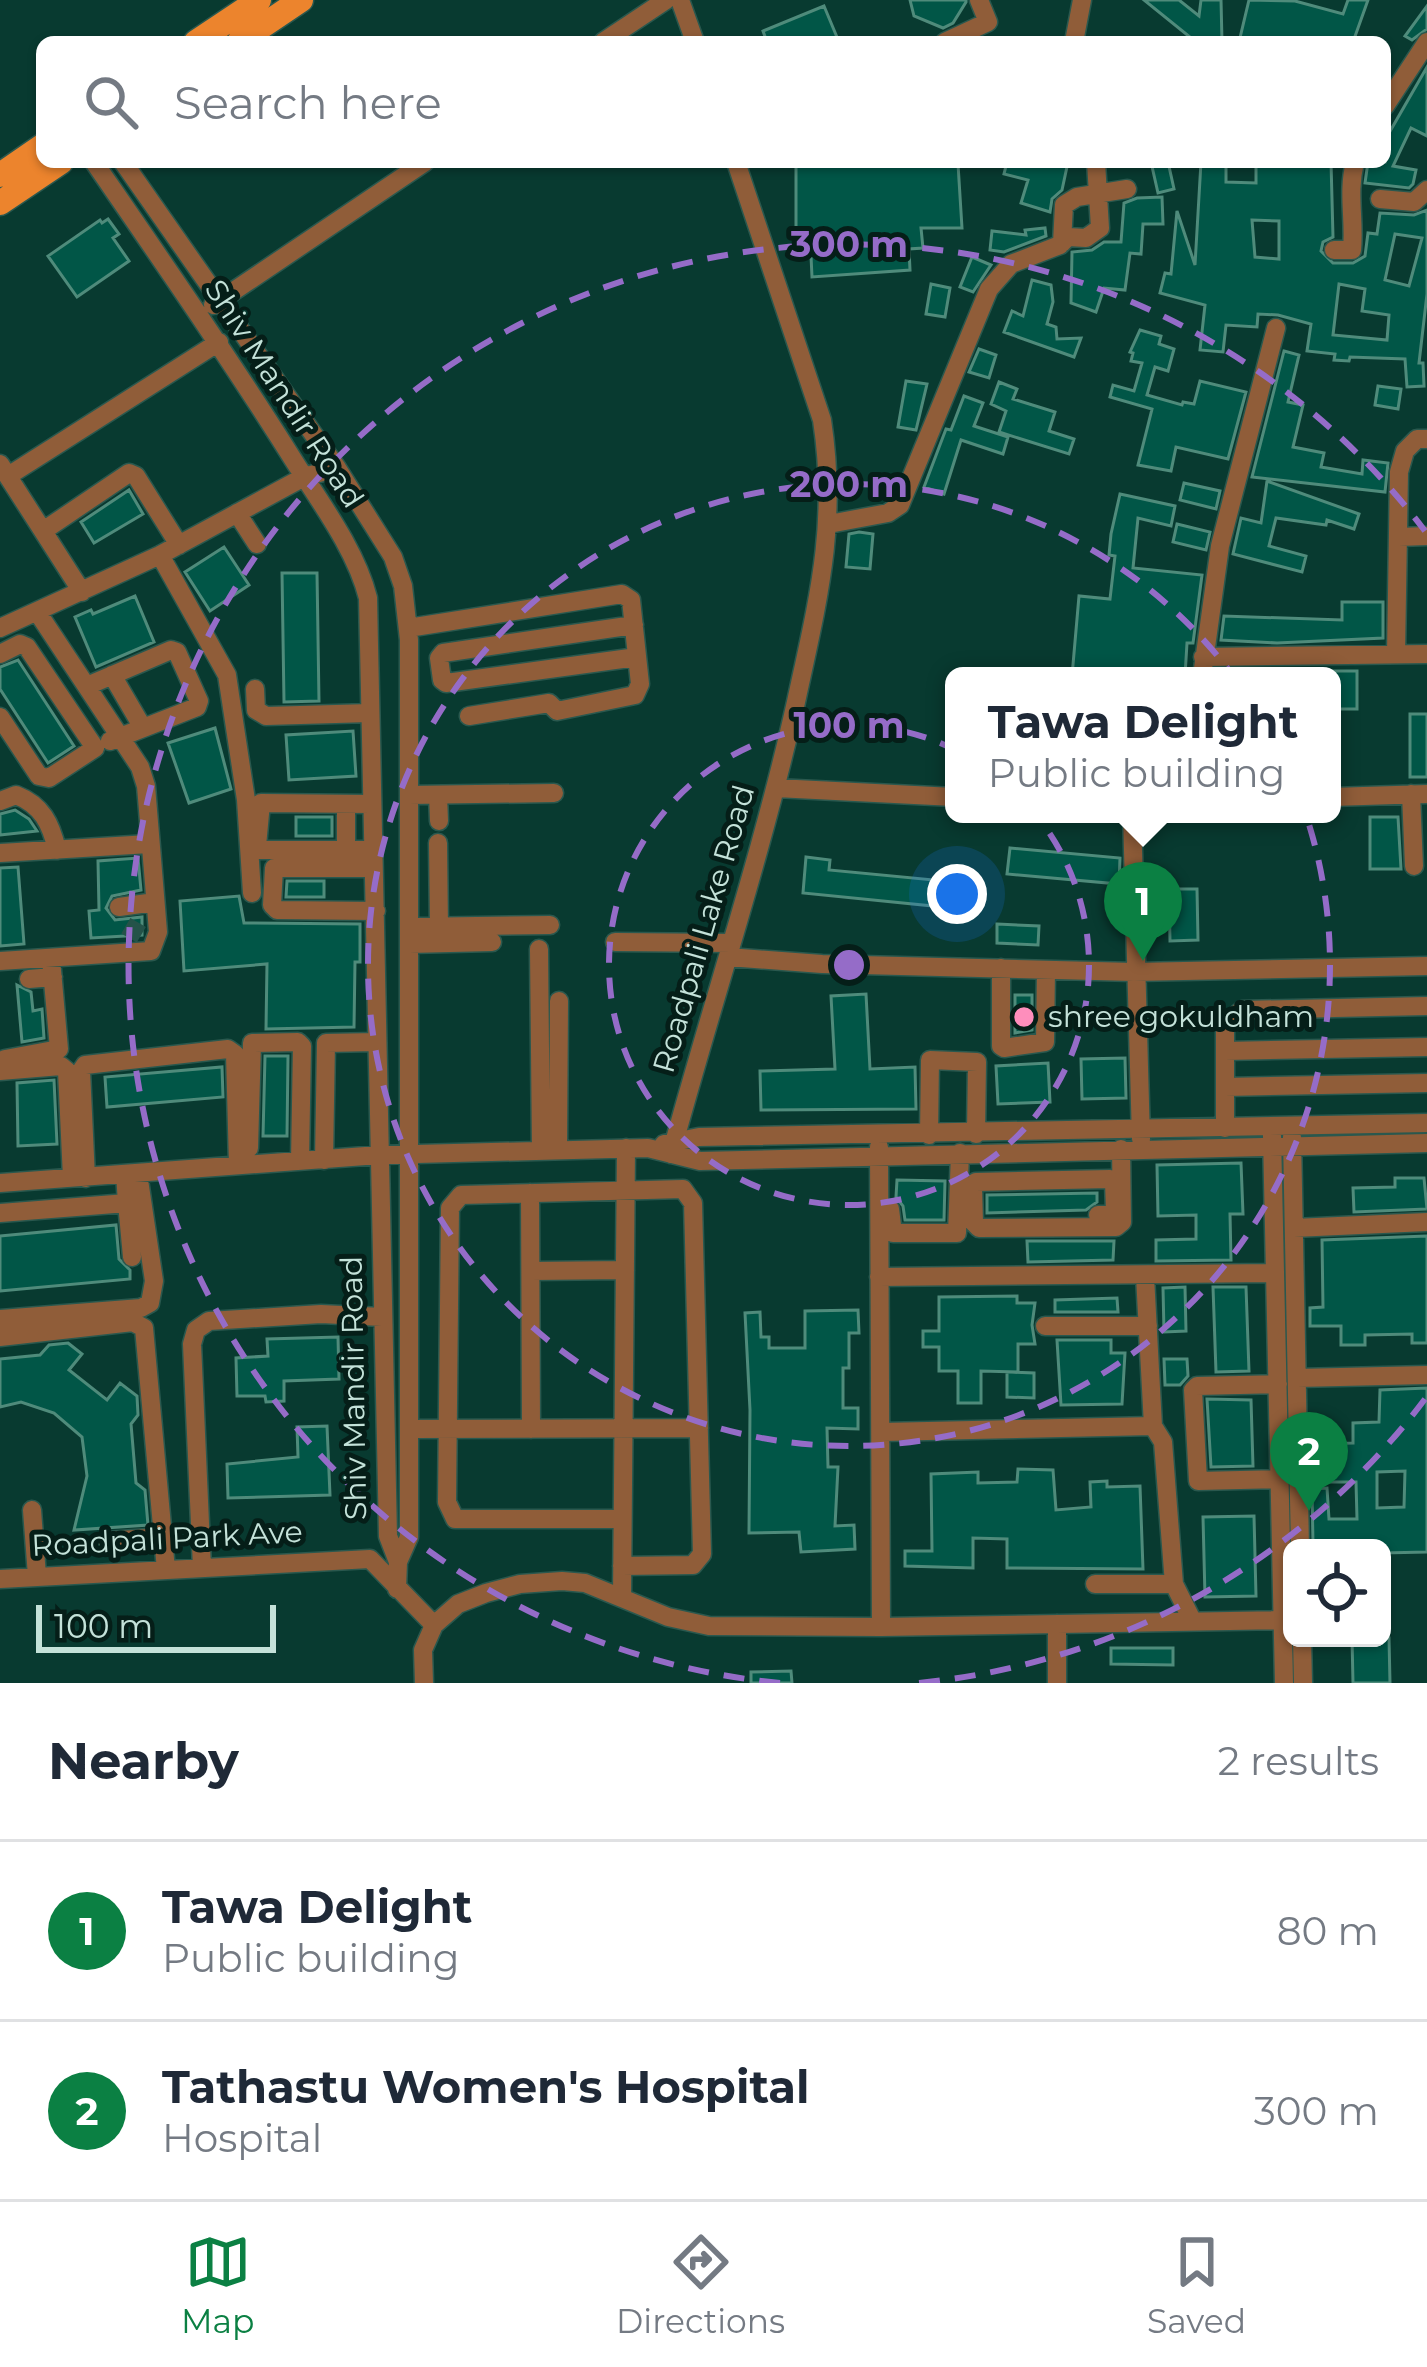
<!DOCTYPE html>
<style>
:root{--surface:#fff;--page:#f6f6f7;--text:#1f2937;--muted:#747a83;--line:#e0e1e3;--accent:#0b8043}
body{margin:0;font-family:Montserrat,sans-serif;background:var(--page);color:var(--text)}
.controls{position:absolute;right:36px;bottom:36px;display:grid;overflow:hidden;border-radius:18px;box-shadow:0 3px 9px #0004}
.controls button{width:108px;height:108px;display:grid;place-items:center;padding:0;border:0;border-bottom:3px solid var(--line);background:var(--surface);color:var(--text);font:60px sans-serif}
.scale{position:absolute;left:36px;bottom:30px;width:240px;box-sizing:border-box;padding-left:12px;border:6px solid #c4e2d9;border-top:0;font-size:33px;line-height:42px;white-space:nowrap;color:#c4e2d9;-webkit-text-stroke:9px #051e18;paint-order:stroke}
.you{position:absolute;left:957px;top:894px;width:42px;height:42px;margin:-30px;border:9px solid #fff;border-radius:50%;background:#1a73e8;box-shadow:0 0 0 18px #1a73e833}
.badge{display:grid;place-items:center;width:78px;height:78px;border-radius:50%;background:var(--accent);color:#fff;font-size:39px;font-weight:700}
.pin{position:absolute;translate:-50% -99px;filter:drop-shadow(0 3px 6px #0008)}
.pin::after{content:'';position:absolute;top:63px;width:42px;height:36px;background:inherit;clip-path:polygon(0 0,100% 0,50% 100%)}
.popup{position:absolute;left:945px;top:667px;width:396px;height:156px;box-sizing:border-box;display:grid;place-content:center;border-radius:18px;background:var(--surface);filter:drop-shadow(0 3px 9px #0005);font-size:39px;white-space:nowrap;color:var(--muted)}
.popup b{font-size:45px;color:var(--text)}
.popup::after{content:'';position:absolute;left:50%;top:100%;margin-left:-24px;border:24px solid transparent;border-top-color:var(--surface)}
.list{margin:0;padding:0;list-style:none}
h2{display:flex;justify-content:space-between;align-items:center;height:156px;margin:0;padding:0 48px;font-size:51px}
h2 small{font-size:39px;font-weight:400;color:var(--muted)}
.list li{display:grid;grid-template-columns:78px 1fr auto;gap:36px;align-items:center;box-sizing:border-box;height:180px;padding:0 48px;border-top:3px solid var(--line)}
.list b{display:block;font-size:45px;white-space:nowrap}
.list p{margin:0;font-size:39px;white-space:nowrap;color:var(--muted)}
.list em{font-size:39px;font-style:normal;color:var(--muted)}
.icon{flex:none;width:66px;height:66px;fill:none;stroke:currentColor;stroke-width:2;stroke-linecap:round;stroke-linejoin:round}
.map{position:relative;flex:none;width:1427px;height:1683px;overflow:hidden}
.search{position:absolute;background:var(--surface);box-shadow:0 3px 9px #0004;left:36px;right:36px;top:36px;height:132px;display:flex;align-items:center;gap:30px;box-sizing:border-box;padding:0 42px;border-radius:18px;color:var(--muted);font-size:45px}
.sheet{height:516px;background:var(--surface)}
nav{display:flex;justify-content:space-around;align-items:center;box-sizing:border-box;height:168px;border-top:3px solid var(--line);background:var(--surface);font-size:33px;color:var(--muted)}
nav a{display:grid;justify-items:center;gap:6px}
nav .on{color:var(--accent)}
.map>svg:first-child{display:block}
.building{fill:#015647;stroke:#4f8b7b;stroke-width:3;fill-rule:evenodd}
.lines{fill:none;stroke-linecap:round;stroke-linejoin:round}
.minor-tunnel{stroke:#245349;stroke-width:18;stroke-dasharray:18 9;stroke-linecap:butt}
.minor-casing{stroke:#2a584e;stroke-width:21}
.major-casing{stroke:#2a584e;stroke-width:27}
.minor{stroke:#905d39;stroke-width:18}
.major{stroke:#ec842d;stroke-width:24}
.ring{fill:none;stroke:#956cc8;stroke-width:6;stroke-dasharray:21 15}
.poi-dot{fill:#fe8ebc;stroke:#051e18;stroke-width:4.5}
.labels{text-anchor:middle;stroke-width:10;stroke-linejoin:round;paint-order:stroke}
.street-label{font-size:30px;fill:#c4e2d9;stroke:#051e18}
.poi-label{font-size:30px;fill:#c4e2d9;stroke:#051e18;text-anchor:start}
.centre{fill:#956cc8;stroke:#051e18;stroke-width:6}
.ring-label{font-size:36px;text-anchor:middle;font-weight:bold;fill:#956cc8;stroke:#051e18;stroke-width:10;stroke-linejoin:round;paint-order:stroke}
</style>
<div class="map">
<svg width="1427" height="1683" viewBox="0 0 1427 1683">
<rect width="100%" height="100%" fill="#083a30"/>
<path class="building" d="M910 0H966V2L953 23 943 28 914 16Z
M1144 0H1179L1199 16 1201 0H1221L1222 42H1196Z
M1249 0 1295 1 1343 14 1348 0H1368L1353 42H1239Z
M824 6 839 42H767L763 31Z
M1427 6V29L1412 40 1405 36Z
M1427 67V136L1411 128 1393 166 1416 170 1413 184 1409 188 1365 183 1368 162H1385V140Z
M884 162 958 164 962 228H921L923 248 909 249 910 270 812 277 811 256 796 258V163Z
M1007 162H1068L1062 190 1052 199 1050 212 1021 203 1028 180 1004 174Z
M1151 162H1168L1174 189 1158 193Z
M1201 162H1226V182L1256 183V163L1331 162 1333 237 1323 242 1321 251 1333 263H1353L1365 256 1368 233 1377 234 1380 213 1414 215 1427 210V294L1419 363H1423L1424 386 1407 387 1405 359 1350 357 1349 361 1334 360 1335 354 1307 351 1311 324 1278 315 1258 314 1257 327 1226 325 1223 352 1200 350 1205 305 1160 293 1165 273 1171 274 1177 211 1195 265ZM1252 220 1279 221V259L1255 257ZM1395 234 1422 238 1409 286 1385 280ZM1339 284 1365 289 1362 311 1389 315 1387 340 1333 335Z
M1162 197 1163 224H1143L1141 254 1130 253 1125 290 1104 288 1096 312 1071 303 1072 252 1092 250 1104 242H1121L1124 203 1137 198Z
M108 219 119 234 113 238 129 261 77 297 48 256 100 220 102 223Z
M1045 228 1046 236 1004 252 990 250 992 231 1026 235 1025 230Z
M972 257 991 265 973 292 960 287Z
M1032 280 1051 285 1053 302 1047 324 1056 327 1057 339 1081 338 1074 357 1004 332 1012 311 1023 316Z
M931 284 950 288 945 317 926 314Z
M1140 330 1161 336 1159 344 1174 349 1168 371 1155 367 1147 395 1182 405 1183 402 1194 404 1200 381 1246 392 1228 459 1176 447 1171 471 1138 465 1152 409 1110 397 1113 385 1134 391 1142 363 1131 361 1133 353 1130 352Z
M979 349 996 355 989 378 969 372Z
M1284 351 1299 355 1288 402 1303 405 1293 447 1324 453 1321 467 1362 474 1363 460 1388 463 1385 492 1252 477Z
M906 381 927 384 916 430 898 427Z
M999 382 1017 389 1013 399 1055 412 1049 431 1074 439 1069 454 999 432 1006 411 991 404Z
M1378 386 1401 389 1398 409 1375 405Z
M964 396 983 403 974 426 1008 437 1003 454 961 440 944 494 924 487 946 429 951 430Z
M1267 481 1359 514 1354 529 1327 520 1326 525 1276 518 1269 546 1306 556 1302 572 1233 554 1241 518 1261 523Z
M1184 483 1220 491 1216 509 1180 500Z
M129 490 143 514 94 543 81 522Z
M1120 494 1175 506 1171 526 1138 518 1133 568 1202 575 1193 643H1187L1185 676H1072L1079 596 1110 599 1115 556 1109 555 1111 534Z
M1177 524 1210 532 1206 550 1173 542Z
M859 532 873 534 870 569 846 567 849 534Z
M224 547 249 585 210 611 185 572Z
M282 573H317L319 701 284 702Z
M135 596 154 642 96 667 75 617 91 610 93 614Z
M1342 602H1383V638L1277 643 1221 640 1224 616 1342 620Z
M18 660 74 746 48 763 0 689V667Z
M1332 671H1357V709H1332Z
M1410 714H1427V777H1410Z
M215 728 231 789 189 803 168 743Z
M353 731 356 776 289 780 286 735Z
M15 810 29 819 37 831 0 835V814Z
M296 817H332V836H296Z
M1370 817H1398L1401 869H1370Z
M1010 848 1120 858 1119 884 1007 874Z
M806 857 830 860 829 870 955 882 953 908 803 893Z
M138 858 141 890 112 896 106 908 115 920 142 917V935L91 938 89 911 99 910 98 861Z
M18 867 24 944 0 946V868Z
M287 881H324V897H286Z
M1169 889H1197L1198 940 1170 941Z
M239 896 244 923 360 924V962H355L354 1027 266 1029 267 964 184 971 180 901Z
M997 924 1039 926 1038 945 997 943Z
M17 985 31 992 33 1011 42 1009 44 1038 22 1042Z
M866 994 870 1069 915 1067 916 1109 761 1110 760 1071 835 1069 831 996Z
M1015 995H1032V1030L1015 1033Z
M265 1056H288L287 1136H263Z
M1125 1058 1126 1098 1082 1099 1081 1059Z
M1048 1063 1050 1102 998 1104 996 1066Z
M222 1067 223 1097 107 1107 105 1077Z
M54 1080 57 1144 18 1146 17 1083Z
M1241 1163 1243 1214H1230L1231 1260 1156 1261V1240L1196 1239V1215L1158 1216 1157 1165Z
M1395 1178H1424L1427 1209 1354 1212 1353 1188 1395 1187Z
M897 1180 945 1181 944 1220H905L903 1206 896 1197Z
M1097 1193V1202L1086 1210 987 1213V1195Z
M116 1225 119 1259 130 1270V1279L0 1291V1236Z
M1427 1236V1343H1412V1334L1365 1335V1345H1341V1326H1310V1308L1323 1307 1322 1240Z
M1027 1241H1114L1113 1260 1028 1262Z
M1185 1287 1186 1331 1164 1332 1163 1288Z
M1213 1287H1246L1249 1371 1216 1372Z
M1017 1296V1303H1035L1032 1325 1035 1344H1018V1372L981 1371V1403H958V1371H939V1347H923V1331H939V1297Z
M1117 1298 1118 1312H1055V1300Z
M858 1310 859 1333H849V1368H843V1408H858V1429L827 1428 828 1467H838L835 1526 854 1525 855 1549 801 1552 799 1532 749 1533 750 1410 745 1313 760 1312 761 1337H769V1348H805V1311Z
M338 1337 339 1379 284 1381V1401L266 1402 265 1396H237L236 1358 268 1356 267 1339Z
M1057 1340H1111V1353H1125L1122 1404 1061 1405Z
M68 1343 82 1354 69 1370 107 1400 120 1383 137 1396 138 1415 131 1424 136 1483 145 1490 148 1525 74 1530 87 1476 82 1437 54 1413 21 1402 0 1407V1359L40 1355 49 1345Z
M1164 1359H1187L1188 1376 1180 1385H1165Z
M1007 1372 1034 1373V1398L1007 1397Z
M1427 1388V1552L1383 1553V1548H1345V1543L1313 1544 1312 1489 1327 1488 1329 1519H1357L1356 1482H1320L1315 1444 1353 1443V1423L1379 1422 1380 1390ZM1405 1471 1404 1507 1377 1508V1472Z
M1207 1399 1251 1400 1253 1466 1211 1467Z
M327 1426 330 1495 228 1498 227 1464 298 1457 297 1427Z
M1018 1469 1053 1470 1056 1510 1091 1507 1090 1482 1107 1481V1487L1140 1486 1143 1569 1007 1568V1539L973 1538V1568L905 1566V1551H932L931 1474 978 1472V1483L1017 1482Z
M1254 1516 1256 1596 1205 1597 1203 1517Z
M1352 1638H1389L1390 1683H1353Z
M1111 1648H1173V1665L1111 1664Z
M791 1671 792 1683H751V1672Z"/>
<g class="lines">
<path class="minor-tunnel" d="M129 938 139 921V907"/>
<g class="minor-casing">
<path id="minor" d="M680 0 695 42
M603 42 666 0
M945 42 988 22 979 0
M1074 42 1082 0
M1385 106 1427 42
M94 162C162 261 230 359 294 461 320 502 356 550 368 598L388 1536 398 1562
M123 162 337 468 393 557 403 586 409 640V1537L398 1562 397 1589
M1380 199 1414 202 1427 190
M1062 243 1064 205 1077 197 1127 189
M1334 250H1352C1355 220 1347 193 1355 162
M213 305 425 162
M0 464 82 592
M8 476 219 342
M237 513 257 544
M829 524 888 513 900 505 989 289 1011 264 1060 245 1068 237 1086 238 1100 228 1096 162
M43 531 129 473 136 476 179 545
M1399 537 1427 536
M160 555 227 675 246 800 252 893
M634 625 443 653 439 658 442 680 446 683 637 657
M0 628 160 555 304 477 337 468
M408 628 622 594 631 600 640 684 635 695 557 711 549 703 469 716
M0 654 20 644 27 647 95 748 49 778 39 776 0 717
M1396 654 1399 472 1405 451 1417 439H1427
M1203 657 1427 654
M112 675 143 728
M1202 676 1220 546 1276 328
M87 686 171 650 177 652 199 701 197 707 110 741
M255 689 256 710 266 716 370 713
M776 788 954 797
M1411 794 1414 866
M409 795 554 793
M438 795 439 821
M1332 797 1427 794
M0 801 16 795C42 805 51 824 57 850
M371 804 261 803 257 846 260 850H372
M1132 814 1141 1139
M438 843 439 927
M346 849V804
M0 853 149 844
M373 868H274L272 905 277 910 376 911
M119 907 155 902
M409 927 550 925
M615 942 732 943
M409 944 492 942
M539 949 541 1151
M728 957 822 964 1134 972 1427 966
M0 961 151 951 158 932 146 786 140 767 38 613
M1001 968V1046L1004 1048 1045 1042 1046 970
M29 979 53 977
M1225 1051 1427 1047
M5 1059 59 1049 51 959
M0 1071 61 1066 67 1071 72 1178
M1225 1087 1427 1083
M1225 1128V1025L1242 1010 1427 1006
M929 1135 930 1060 977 1062 976 1134
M1272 1136 1284 1683
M1292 1137 1300 1548
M664 1144 699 1137 1427 1123
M879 1147 881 1627
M249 1148 252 1043 298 1042 302 1046 300 1161
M558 1150 559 1001
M671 1154C712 1003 762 854 796 702 818 600 838 525 822 420L736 162
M324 1160 326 1043 375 1042
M86 1178 81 1071 85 1065 228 1049 235 1054 238 1165
M0 1183 379 1155 648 1148 700 1161 1427 1143
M530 1193 531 1429
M890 1209 893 1233H957L960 1153
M0 1213 127 1203 125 1174
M1098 1215H1113L1115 1211 1114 1182 1110 1179 976 1182 973 1186 974 1223 979 1228 1116 1227 1122 1222 1121 1149
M1294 1228 1427 1222
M132 1257 127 1203H134
M531 1271 625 1270
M1145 1276 1153 1426 1163 1442 1174 1584 1192 1620
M879 1277 1275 1273
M0 1319 141 1308 150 1303 154 1281 138 1173
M1045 1326H1148
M0 1337 133 1322 144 1328 166 1570
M1297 1378 1427 1375
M1278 1384 1197 1386 1193 1390 1198 1481 1278 1479
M410 1429 699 1428
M882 1432 1153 1426
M32 1510 37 1576
M108 1541 163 1537
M622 1566 693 1565 702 1554 693 1203 683 1189 461 1195 450 1208 447 1502 455 1519H622
M202 1568 192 1344 196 1330 209 1321 321 1314 382 1317
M0 1579 370 1559 434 1625 423 1650 424 1683
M1095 1584H1174
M622 1597 626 1148
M1057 1624V1683
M434 1625 458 1604 486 1593 520 1584 562 1581 585 1583 668 1617 709 1626 881 1627 1292 1620
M1302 1638 1303 1683"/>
</g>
<g class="major-casing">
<path id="major" d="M196 42 259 0
M239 42 301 0
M0 175 42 146
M0 203 61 162"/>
</g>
<use href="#minor" class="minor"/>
<use href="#major" class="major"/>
</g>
<g class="ring">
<circle cx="849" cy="965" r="240"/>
<circle cx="849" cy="965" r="481"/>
<path d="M1425 1399A721 721 0 0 1 918 1683M780 1683A721 721 0 1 1 1425 531"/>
</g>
<circle class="poi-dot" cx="1024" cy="1017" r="12"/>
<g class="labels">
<g class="street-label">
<text transform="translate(284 394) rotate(57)" y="10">Shiv Mandir Road</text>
<text transform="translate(704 929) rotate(-74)" y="10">Roadpali Lake Road</text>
<text transform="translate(354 1388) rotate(-91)" y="10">Shiv Mandir Road</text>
<text transform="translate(167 1539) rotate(-3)" y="10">Roadpali Park Ave</text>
</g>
<g class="poi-label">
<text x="1048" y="1027">shree gokuldham</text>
</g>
</g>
<circle cx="849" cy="965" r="18" class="centre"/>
<g class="ring-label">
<text x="849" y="257">300 m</text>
<text x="849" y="497">200 m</text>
<text x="849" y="738">100 m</text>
</g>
</svg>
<div class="controls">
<button><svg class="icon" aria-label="locate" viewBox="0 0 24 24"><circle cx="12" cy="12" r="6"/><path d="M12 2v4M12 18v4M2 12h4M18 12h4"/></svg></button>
</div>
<div class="scale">100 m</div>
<div class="you"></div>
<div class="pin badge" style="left:1143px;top:961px">1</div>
<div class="popup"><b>Tawa Delight</b>Public building</div>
<div class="pin badge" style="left:1309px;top:1511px">2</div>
<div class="search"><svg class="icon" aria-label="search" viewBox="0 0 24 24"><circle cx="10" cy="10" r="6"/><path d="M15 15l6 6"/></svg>Search here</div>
</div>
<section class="sheet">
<h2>Nearby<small>2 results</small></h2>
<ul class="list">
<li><span class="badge">1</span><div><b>Tawa Delight</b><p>Public building</p></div><em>80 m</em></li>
<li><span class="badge">2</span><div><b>Tathastu Women's Hospital</b><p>Hospital</p></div><em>300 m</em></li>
</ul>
</section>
<nav>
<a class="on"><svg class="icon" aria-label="map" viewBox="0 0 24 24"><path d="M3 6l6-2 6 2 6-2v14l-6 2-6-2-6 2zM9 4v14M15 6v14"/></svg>Map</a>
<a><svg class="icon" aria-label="directions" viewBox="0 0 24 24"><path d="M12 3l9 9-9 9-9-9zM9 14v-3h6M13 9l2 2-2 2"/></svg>Directions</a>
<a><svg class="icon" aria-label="saved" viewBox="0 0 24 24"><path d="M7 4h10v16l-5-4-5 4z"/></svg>Saved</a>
</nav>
